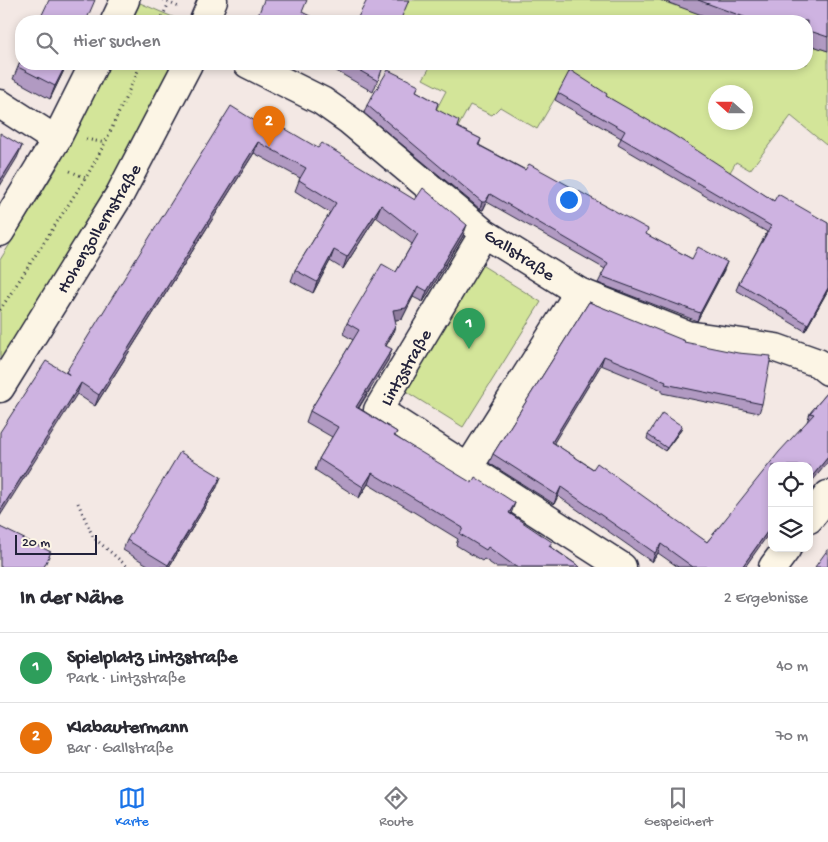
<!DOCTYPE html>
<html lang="de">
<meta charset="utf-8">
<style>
:root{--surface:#fff;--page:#f2f2f3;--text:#2b2b33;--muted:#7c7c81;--line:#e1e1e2;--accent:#1a73e8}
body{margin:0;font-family:"Gochi Hand",sans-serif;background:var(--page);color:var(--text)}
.controls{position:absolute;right:15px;bottom:15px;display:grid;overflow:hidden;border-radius:10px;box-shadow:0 2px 8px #0003}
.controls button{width:45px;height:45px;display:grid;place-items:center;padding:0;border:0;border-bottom:1px solid var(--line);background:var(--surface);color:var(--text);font:25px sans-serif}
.compass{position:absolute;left:708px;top:85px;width:45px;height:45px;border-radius:50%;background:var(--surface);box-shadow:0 2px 8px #0003;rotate:291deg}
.scale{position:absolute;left:15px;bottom:12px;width:82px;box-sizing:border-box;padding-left:5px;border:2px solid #22223b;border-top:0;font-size:14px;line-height:18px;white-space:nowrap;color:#22223b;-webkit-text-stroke:4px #fcf5e5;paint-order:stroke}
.you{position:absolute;left:568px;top:199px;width:18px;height:18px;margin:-12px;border:4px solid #fff;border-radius:50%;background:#1a73e8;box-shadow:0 0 0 8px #1a73e833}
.badge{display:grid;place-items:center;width:32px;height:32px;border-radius:50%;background:var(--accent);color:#fff;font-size:16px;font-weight:700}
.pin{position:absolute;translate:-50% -41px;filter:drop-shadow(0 1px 2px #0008)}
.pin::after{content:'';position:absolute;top:26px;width:18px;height:15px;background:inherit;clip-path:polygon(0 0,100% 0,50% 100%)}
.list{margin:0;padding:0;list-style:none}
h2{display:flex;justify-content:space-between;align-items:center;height:65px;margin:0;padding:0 20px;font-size:21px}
h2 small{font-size:16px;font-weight:400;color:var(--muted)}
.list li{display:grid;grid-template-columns:32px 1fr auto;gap:15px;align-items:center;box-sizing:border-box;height:70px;padding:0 20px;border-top:1px solid var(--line)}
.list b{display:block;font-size:19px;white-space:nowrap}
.list p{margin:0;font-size:16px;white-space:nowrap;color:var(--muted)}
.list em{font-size:16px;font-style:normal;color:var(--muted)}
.icon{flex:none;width:28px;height:28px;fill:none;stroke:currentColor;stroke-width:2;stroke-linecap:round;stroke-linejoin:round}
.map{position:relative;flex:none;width:828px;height:567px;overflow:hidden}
.search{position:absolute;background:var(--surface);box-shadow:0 2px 8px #0003;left:15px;right:15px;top:15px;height:55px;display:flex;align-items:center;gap:12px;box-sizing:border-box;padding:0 18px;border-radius:20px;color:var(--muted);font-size:19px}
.sheet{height:205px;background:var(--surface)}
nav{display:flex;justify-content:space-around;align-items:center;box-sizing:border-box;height:70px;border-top:1px solid var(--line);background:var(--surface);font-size:14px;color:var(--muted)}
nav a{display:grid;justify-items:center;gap:2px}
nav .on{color:var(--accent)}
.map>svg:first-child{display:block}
.green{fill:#d3e599;stroke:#7a846a;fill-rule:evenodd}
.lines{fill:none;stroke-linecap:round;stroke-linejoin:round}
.street-casing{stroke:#22223b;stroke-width:31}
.secondary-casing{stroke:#22223b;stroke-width:31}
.path{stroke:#22223b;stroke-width:3;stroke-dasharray:1 4;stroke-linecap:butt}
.street{stroke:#fcf5e5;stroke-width:28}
.secondary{stroke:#fcf5e5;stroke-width:28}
.wall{fill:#b19ac2;stroke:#22223b}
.shaded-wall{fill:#907d9e;stroke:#22223b}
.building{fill:#ceb3e1;stroke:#22223b}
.labels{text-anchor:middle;stroke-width:4;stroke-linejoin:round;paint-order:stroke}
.street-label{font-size:18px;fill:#22223b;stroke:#fcf5e5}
</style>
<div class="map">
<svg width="828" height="567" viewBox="0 0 828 567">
<rect width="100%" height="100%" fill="#f3e8e4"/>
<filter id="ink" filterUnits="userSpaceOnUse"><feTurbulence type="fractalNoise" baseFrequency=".02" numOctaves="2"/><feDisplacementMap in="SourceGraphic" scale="10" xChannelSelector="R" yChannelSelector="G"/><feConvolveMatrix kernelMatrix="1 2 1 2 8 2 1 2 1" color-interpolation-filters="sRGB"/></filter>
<g filter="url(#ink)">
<path class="green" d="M388 0H659L676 6 679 0 717 14 715 20 717 21H401Z
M140 3 182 21H131Z
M807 44 828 51V141L826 145 791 116 750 170 736 162 726 179 567 78 537 129 500 107 492 115 470 105 457 129 436 110 446 91 423 79 432 64H807ZM716 92H746V122H716Z
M110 64H172L116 176 0 365V260L59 165Z
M480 264 541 302 463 427 402 389Z"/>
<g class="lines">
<g class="street-casing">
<path id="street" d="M248 64 322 101 349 120 484 233 579 292 687 335 776 348 818 363 828 371
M0 104 56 140
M484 233 378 410 468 468 579 292
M468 468 622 567
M809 519 828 495
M773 567 787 548"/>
</g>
<g class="secondary-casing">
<path id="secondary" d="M115 21 125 0
M204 21 213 0
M0 232 56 140 94 64
M0 388 120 194 188 64"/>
</g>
<path class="path" d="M163 0 181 8
M160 21 169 3
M86 139 105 143
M70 171 86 178
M0 310 87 176 105 143 141 64
M78 503 93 537 128 567"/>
<use href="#street" class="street"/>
<use href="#secondary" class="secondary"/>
</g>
<path class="wall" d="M661 0H828V51L807 44V21H718Z
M67 64 50 99 13 79 18 67Z
M324 64H384L373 92Z
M419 85 416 91 438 103 436 109 457 127 481 139 479 145 692 259 724 270 697 321 598 283 605 269 487 202 483 210 480 209 364 113 367 105Z
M558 93 606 96 774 201 828 223V290L805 331 736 290 739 283 767 232 618 145 621 138 555 100Z
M266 128 463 236 423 302 413 297 402 319 395 320 392 335 386 346 388 360 359 408 397 432 395 436 511 514 550 546 580 567H496L484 559 482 561 456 545 458 539 368 484 359 498 315 470 319 459 332 437 306 422 310 411 353 340 343 334 347 323 396 272 412 244 376 217 343 269 330 261 313 293 291 281 295 270 330 213 295 191 300 178 254 153 95 406 77 394 65 373Z
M589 302 684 343 762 404 759 413 662 393V390L601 365 553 443 707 542 807 422 810 413 828 392 809 466 745 567H678L658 553 652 562 558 496 554 504 489 463 493 454Z
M681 430 665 451 647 439 648 435Z
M217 487 169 567H151L123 550 127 540Z"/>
<path class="shaded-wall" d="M66 64H67L50 99 55 86Z
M258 142 254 153 95 406 99 395Z
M22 146 17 158 0 186V181Z
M490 194 483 210 480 209 482 202Z
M381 205 376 217 343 269 347 257Z
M467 225 463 236 423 302 427 291Z
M334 250 330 261 313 293 317 282Z
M727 262 724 270 697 321 700 313Z
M418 286 413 297 402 319 389 321 393 310Z
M828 288V290L805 331 808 324Z
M396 324 392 335 380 356 384 345Z
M392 349 388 360 352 418 356 407Z
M604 356 601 365 549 451 552 442Z
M81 383 77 394 0 516V511Z
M682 426 681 430 665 451 667 448Z
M828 457V462L809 485V480Z
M372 473 368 484 359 498 363 487Z
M221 477 217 487 169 567H167Z
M561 487 558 496 554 504 557 495Z
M515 503 511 514 509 513Z
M772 525V529L745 567H742Z
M661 544 658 553 652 562 655 553Z"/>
<path class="building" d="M49 0H95L86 21H39Z
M264 0H307L302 12 320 21H256Z
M367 0H409L400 21H356Z
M698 0H828V37L807 30V21H755Z
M21 59V64H66L55 86 18 67Z
M348 64H384L378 81Z
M388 70 419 85 416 91 438 103 436 109 459 121 457 127 481 139 478 145 525 170 529 164 648 229 646 234 692 259 698 247 727 262 700 313 601 276 608 263 490 194 485 202H482L367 105Z
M570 70 607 94 606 96 672 134 774 201 778 194 828 223V288L808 324 739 283 771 226 621 138 625 131 558 93Z
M231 106 266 128 270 120 318 148 322 143 415 200 423 188 467 225 427 291 418 286 406 308 393 310 396 324 384 345 392 349 356 407 397 432 394 436 472 483 475 477 515 503 509 513 552 542 549 546 580 567H516L488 547 486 550 460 534 463 528 372 473 363 487 319 459 338 427 310 411 359 330 347 323 382 264 396 272 418 234 381 205 347 257 334 250 317 282 295 270 336 203 299 180 306 168 258 142 99 395 81 383 0 511V432L46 361 70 375 66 372Z
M0 133 22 146 0 181Z
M589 302 685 341 684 342 738 353 771 356 762 404 665 384 666 382 604 356 552 442 593 469 597 463 707 542 779 452 814 414 810 413 828 392V457L809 480V466H772V525L742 567H693L661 544 655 553 561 487 557 495 493 454Z
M662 413 682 426 667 448 648 435Z
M180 452 221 477 168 565 127 540Z
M0 527 51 552 44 567H0Z
M828 549V567H815Z"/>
</g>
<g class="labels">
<g class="street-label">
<text transform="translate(98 228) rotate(-59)" y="6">Hohenzollernstraße</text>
<text transform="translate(520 254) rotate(33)" y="6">Gallstraße</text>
<text transform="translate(405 367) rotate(-60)" y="6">Lintzstraße</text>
</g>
</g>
</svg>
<div class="controls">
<button><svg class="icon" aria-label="locate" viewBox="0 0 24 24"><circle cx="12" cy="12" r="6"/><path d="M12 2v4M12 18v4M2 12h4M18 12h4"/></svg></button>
<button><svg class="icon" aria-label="layers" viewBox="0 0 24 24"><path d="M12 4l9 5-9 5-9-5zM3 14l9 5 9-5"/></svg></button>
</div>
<svg class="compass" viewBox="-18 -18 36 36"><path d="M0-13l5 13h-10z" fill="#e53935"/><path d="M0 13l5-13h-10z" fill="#7c7c81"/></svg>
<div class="scale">20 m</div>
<div class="you"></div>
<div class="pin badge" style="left:469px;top:349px;background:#2e9e5b">1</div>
<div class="pin badge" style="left:269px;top:147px;background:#e8710a">2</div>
<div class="search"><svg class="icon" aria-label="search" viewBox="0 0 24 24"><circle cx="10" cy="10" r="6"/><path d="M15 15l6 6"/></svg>Hier suchen</div>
</div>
<section class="sheet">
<h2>In der Nähe<small>2 Ergebnisse</small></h2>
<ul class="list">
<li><span class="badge" style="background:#2e9e5b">1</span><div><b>Spielplatz Lintzstraße</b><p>Park · Lintzstraße</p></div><em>40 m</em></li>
<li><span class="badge" style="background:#e8710a">2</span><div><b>Klabautermann</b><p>Bar · Gallstraße</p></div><em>70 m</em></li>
</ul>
</section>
<nav>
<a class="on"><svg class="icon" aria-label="map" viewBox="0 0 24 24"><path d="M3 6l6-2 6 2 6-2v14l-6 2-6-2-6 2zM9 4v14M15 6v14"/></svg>Karte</a>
<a><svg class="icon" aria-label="directions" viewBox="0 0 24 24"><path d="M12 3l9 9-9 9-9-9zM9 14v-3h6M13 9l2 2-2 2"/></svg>Route</a>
<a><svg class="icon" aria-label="saved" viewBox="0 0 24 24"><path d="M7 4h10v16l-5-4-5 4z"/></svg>Gespeichert</a>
</nav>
